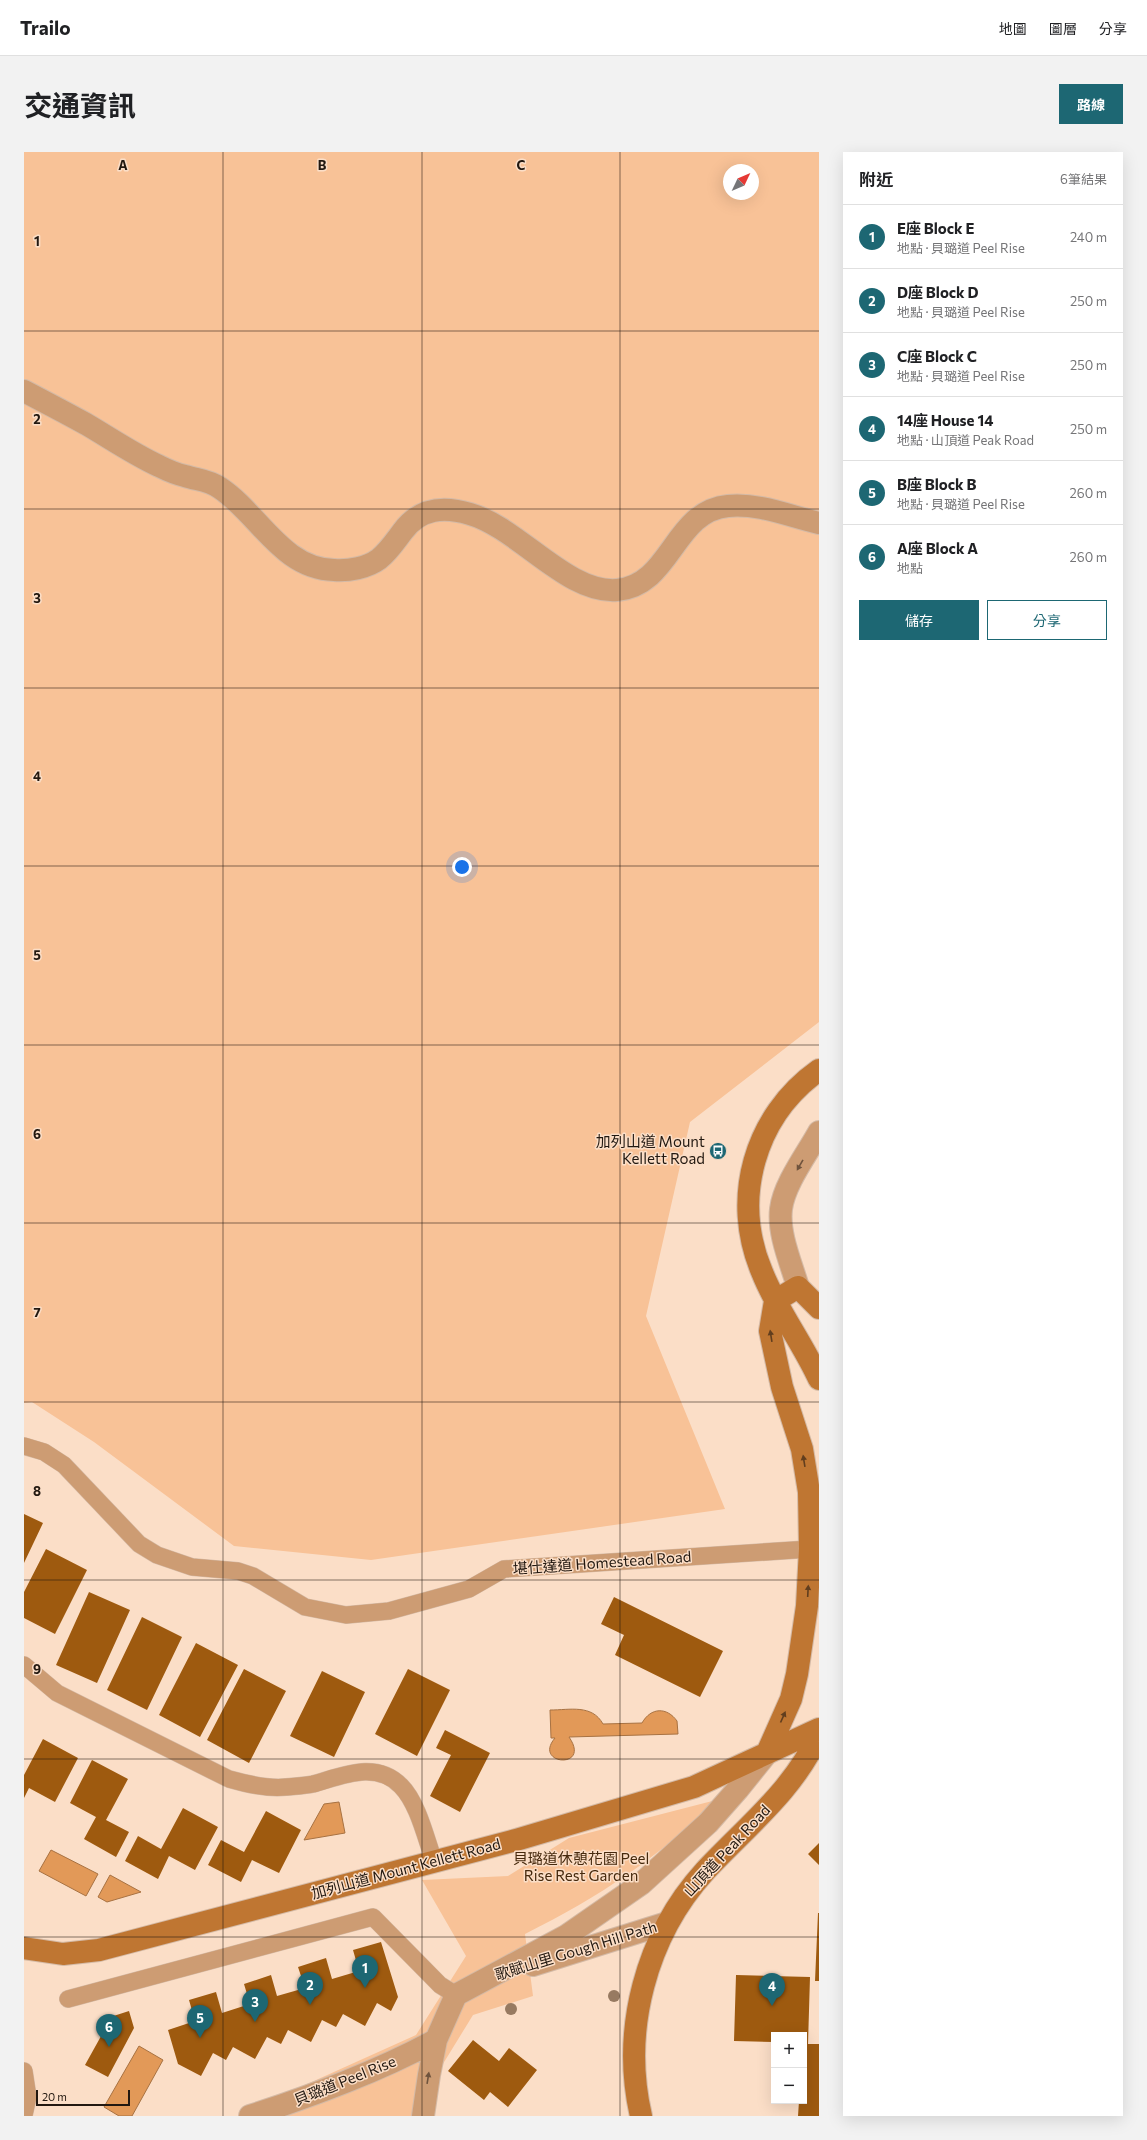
<!DOCTYPE html>
<html lang="zh-TW">
<meta charset="utf-8">
<style>
:root{--surface:#fff;--page:#f2f2f2;--text:#202124;--muted:#757577;--line:#e0e0e0;--accent:#1d6773}
body{margin:0;font-family:Commissioner,"Noto Sans TC",sans-serif;background:var(--page);color:var(--text)}
.controls{position:absolute;right:12px;bottom:12px;display:grid;overflow:hidden;border-radius:0px;box-shadow:0 4px 16px #0002}
.controls button{width:36px;height:36px;display:grid;place-items:center;padding:0;border:0;border-bottom:1px solid var(--line);background:var(--surface);color:var(--text);font:20px sans-serif}
.compass{position:absolute;left:699px;top:12px;width:36px;height:36px;border-radius:50%;background:var(--surface);box-shadow:0 4px 16px #0002;rotate:46deg}
.scale{position:absolute;left:12px;bottom:10px;width:94px;box-sizing:border-box;padding-left:4px;border:2px solid #221810;border-top:0;font-size:11px;line-height:14px;white-space:nowrap;color:#221810;-webkit-text-stroke:3px #fbdec7;paint-order:stroke}
.you{position:absolute;left:438px;top:715px;width:14px;height:14px;margin:-10px;border:3px solid #fff;border-radius:50%;background:#1a73e8;box-shadow:0 0 0 6px #1a73e833}
.badge{display:grid;place-items:center;width:26px;height:26px;border-radius:50%;background:var(--accent);color:#fff;font-size:13px;font-weight:700}
.pin{position:absolute;translate:-50% -33px;filter:drop-shadow(0 1px 2px #0008)}
.pin::after{content:'';position:absolute;top:21px;width:14px;height:12px;background:inherit;clip-path:polygon(0 0,100% 0,50% 100%)}
.list{margin:0;padding:0;list-style:none}
h2{display:flex;justify-content:space-between;align-items:center;height:52px;margin:0;padding:0 16px;font-size:17px}
h2 small{font-size:13px;font-weight:400;color:var(--muted)}
.list li{display:grid;grid-template-columns:26px 1fr auto;gap:12px;align-items:center;box-sizing:border-box;height:64px;padding:0 16px;border-top:1px solid var(--line)}
.list b{display:block;font-size:15px;white-space:nowrap}
.list p{margin:0;font-size:13px;white-space:nowrap;color:var(--muted)}
.list em{font-size:13px;font-style:normal;color:var(--muted)}
.actions{display:flex;gap:8px;padding:12px 16px}
.actions a{flex:1;padding:9px 0;border:1px solid var(--accent);border-radius:0px;text-align:center;font-size:14px;color:var(--accent)}
.actions .main{background:var(--accent);color:#fff}
.map{position:relative;flex:none;width:795px;height:1964px;overflow:hidden;border-radius:0px}
header{display:flex;align-items:center;gap:24px;box-sizing:border-box;height:56px;padding:0 20px;background:var(--surface);border-bottom:1px solid var(--line)}
header strong{font-size:19px}
nav{display:flex;gap:22px;margin-inline-start:auto;font-size:14px}
.intro{display:flex;align-items:center;justify-content:space-between;box-sizing:border-box;height:96px;padding:0 24px}
h1{margin:0;font-size:28px}
.button{padding:10px 18px;border-radius:0px;background:var(--accent);color:#fff;font-size:14px;font-weight:700}
main{display:flex;gap:24px;padding:0 24px}
aside{flex:1;background:var(--surface);border-radius:0px;box-shadow:0 4px 16px #0002}
.map>svg:first-child{display:block}
.green{fill:#f8c297;fill-rule:evenodd}
.water{fill:#e29958;stroke:#a87242}
.building{fill:#9e5a0f}
.lines{fill:none;stroke-linecap:round;stroke-linejoin:round}
.lane-casing{stroke:#d4baa6;stroke-width:18}
.street-casing{stroke:#d4baa6;stroke-width:24}
.secondary-casing{stroke:#d4baa6;stroke-width:24}
.lane{stroke:#cd9c73;stroke-width:17}
.street{stroke:#cd9c73;stroke-width:22}
.secondary{stroke:#bf7632;stroke-width:22}
.tree{fill:#977a61}
.oneway{fill:#6f533d}
.oneway2{fill:#613e1e}
.grid{fill:none;stroke:#221810;stroke-width:1;stroke-opacity:0.55}
.labels{text-anchor:middle;stroke-width:3;stroke-linejoin:round;paint-order:stroke}
.poi-label{font-size:15px;fill:#221810;stroke:#fbdec7;text-anchor:end}
.street-label{font-size:15px;fill:#221810;stroke:#fbdec7}
.park-label{font-size:15px;fill:#46290d;stroke:#fbdec7}
.grid-label{font-size:13px;text-anchor:middle;font-weight:bold;fill:#221810;stroke:#fbdec7;stroke-width:3;stroke-linejoin:round;paint-order:stroke}
</style>
<header>
<strong>Trailo</strong>
<nav><a>地圖</a><a>圖層</a><a>分享</a></nav>
</header>
<div class="intro"><h1>交通資訊</h1><a class="button">路線</a></div>
<main>
<div class="map">
<svg width="795" height="1964" viewBox="0 0 795 1964">
<rect width="100%" height="100%" fill="#fbdec7"/>
<path class="green" d="M0 0H795V870L666 970 622 1164 701 1357 347 1408 210 1394 70 1290 8 1250 0 1251ZM705 18H729V42H705Z
M696 1647C633 1706 577 1744 501 1782L509 1844 449 1863 387 1964H226L261 1942 392 1883 442 1804 398 1728 484 1724 545 1686Z"/>
<path class="water" d="M526 1558C546 1558 568 1552 579 1572L618 1571C627 1555 643 1555 653 1569L654 1582 545 1585C568 1618 508 1613 531 1586H527Z
M315 1650 321 1681 280 1688 300 1652Z
M27 1698 74 1722 62 1744 15 1719Z
M86 1723 117 1740 83 1750 74 1745Z
M115 1894 139 1908 108 1964H95L80 1955Z"/>
<path class="building" d="M0 1362 19 1371 0 1411Z
M22 1397 63 1418 31 1482 0 1466V1440Z
M65 1440 106 1458 73 1531 32 1513Z
M590 1445 699 1499 676 1545 591 1503 600 1483 577 1472Z
M118 1465 158 1485 123 1558 83 1538Z
M172 1491 214 1513 176 1585 135 1563Z
M220 1517 262 1539 225 1611 183 1588Z
M384 1517 426 1538 393 1604 351 1582Z
M298 1519 341 1540 310 1605 266 1584Z
M421 1578 466 1601 436 1660 406 1644 427 1603 412 1596Z
M19 1587 54 1606 31 1650 5 1636 0 1646V1623Z
M68 1608 104 1627 82 1668 105 1680 92 1705 60 1687 72 1665 46 1651Z
M159 1656 194 1675 171 1718 145 1704 134 1727 101 1709 114 1684 137 1697Z
M242 1659 277 1678 255 1721 228 1708 217 1730 184 1713 197 1688 220 1700Z
M795 1691V1713L784 1702Z
M794 1761H795V1829H791Z
M357 1790 374 1845 367 1859 353 1851 341 1874 319 1862 312 1875 298 1868 287 1890 264 1878 257 1892 243 1885 231 1907 209 1895 202 1908 189 1901 177 1924 154 1912 144 1878 171 1869 165 1848 192 1840 198 1861 226 1852 220 1832 247 1823 253 1844 281 1836 274 1815 302 1806 308 1827 335 1819 329 1798Z
M712 1823 786 1825 784 1892H795V1964H774L775 1949H780V1883H750V1890L710 1889Z
M105 1859 110 1876 84 1925 61 1913 81 1877 77 1868Z
M449 1888 475 1909 485 1896 513 1918 484 1955 466 1940 460 1948 424 1919Z"/>
<g class="lines">
<g class="lane-casing">
<path id="lane" d="M0 1294 20 1300 40 1313 115 1392 133 1403 168 1415 214 1419 229 1424 281 1455 322 1463 365 1459 445 1437 480 1417 786 1397
M0 1513 33 1541 205 1627C223 1632 243 1637 262 1635 271 1634 280 1634 289 1632 318 1624 352 1608 377 1634 394 1651 402 1687 410 1709
M44 1847 349 1765 416 1833 432 1843
M0 1919 4 1945 0 1963"/>
</g>
<g class="street-casing">
<path id="street" d="M0 239C21 250 42 261 62 272 86 286 109 302 135 314 143 318 152 322 161 324 173 328 185 328 196 336 235 362 258 417 310 418 325 419 343 416 355 407 365 399 372 388 379 379 396 356 420 354 446 362 495 376 543 442 593 438 648 433 649 359 704 354 735 351 765 364 795 371
M774 1135C767 1111 754 1082 757 1057 760 1032 783 1002 795 980
M509 1813 643 1771
M226 1964C290 1943 353 1920 412 1888
M399 1964 405 1923 412 1888 432 1843 542 1784 617 1732 684 1671 714 1637 743 1601"/>
</g>
<g class="secondary-casing">
<path id="secondary" d="M795 918C730 964 707 1047 738 1120 753 1158 778 1190 795 1227
M743 1601 767 1547 773 1522 783 1454 786 1397 785 1340 778 1297 758 1235 746 1179 751 1149 774 1135 795 1156
M0 1796 39 1802 75 1798 492 1688 670 1635 795 1577
M617 1964C597 1878 622 1784 681 1719 722 1675 770 1638 795 1582"/>
</g>
<use href="#lane" class="lane"/>
<use href="#street" class="street"/>
<use href="#secondary" class="secondary"/>
</g>
<g class="tree">
<circle cx="590" cy="1844" r="6"/>
<circle cx="487" cy="1857" r="6"/>
</g>
<defs><path id="oneway-solid" d="M-6-.8H1V-3.2L6.5 0L1 3.2V.8H-6Z"/></defs>
<g class="oneway">
<use href="#oneway-solid" transform="translate(776 1013) rotate(120)"/>
<use href="#oneway-solid" transform="translate(404 1926) rotate(-81)"/>
</g>
<g class="oneway2">
<use href="#oneway-solid" transform="translate(747 1184) rotate(-99)"/>
<use href="#oneway-solid" transform="translate(780 1309) rotate(-99)"/>
<use href="#oneway-solid" transform="translate(784 1439) rotate(-87)"/>
<use href="#oneway-solid" transform="translate(759 1565) rotate(-66)"/>
</g>
<path class="grid" d="M199 0V1964M398 0V1964M596 0V1964M0 179H795M0 357H795M0 536H795M0 714H795M0 893H795M0 1071H795M0 1250H795M0 1428H795M0 1607H795M0 1785H795"/>
<defs>
<g id="bus-disc" transform="scale(0.9)"><circle r="9.5" fill="#1d6773" stroke="#fbdec7"/><path d="M-5-6H5V4H4V6H2V4H-2V6H-4V4H-5ZM-3.5-4V0h7V-4ZM-3.5 1.2v1.5H-2V1.2ZM2 1.2v1.5H3.5V1.2Z" fill="#fff"/></g>
</defs>
<g fill-rule="evenodd">
<use href="#bus-disc" x="694" y="999"/>
</g>
<g class="labels">
<g class="poi-label">
<text x="681" y="995">加列山道 Mount<tspan x="681" dy="17">Kellett Road</tspan></text>
</g>
<g class="street-label">
<text transform="translate(578 1411) rotate(-4)" y="5">堪仕達道 Homestead Road</text>
<text transform="translate(703 1699) rotate(-47)" y="5">山頂道 Peak Road</text>
<text transform="translate(382 1717) rotate(-15)" y="5">加列山道 Mount Kellett Road</text>
<text transform="translate(552 1799) rotate(-17)" y="5">歌賦山里 Gough Hill Path</text>
<text transform="translate(321 1929) rotate(-22)" y="5">貝璐道 Peel Rise</text>
</g>
<g class="park-label">
<text x="557" y="1712">貝璐道休憩花園 Peel<tspan x="557" dy="17">Rise Rest Garden</tspan></text>
</g>
</g>
<g class="grid-label">
<text x="99" y="18">A</text>
<text x="298" y="18">B</text>
<text x="497" y="18">C</text>
<text x="13" y="94">1</text>
<text x="13" y="272">2</text>
<text x="13" y="451">3</text>
<text x="13" y="629">4</text>
<text x="13" y="808">5</text>
<text x="13" y="987">6</text>
<text x="13" y="1165">7</text>
<text x="13" y="1344">8</text>
<text x="13" y="1522">9</text>
</g>
</svg>
<div class="controls">
<button>+</button>
<button>−</button>
</div>
<svg class="compass" viewBox="-18 -18 36 36"><path d="M0-13l5 13h-10z" fill="#e53935"/><path d="M0 13l5-13h-10z" fill="#757577"/></svg>
<div class="scale">20 m</div>
<div class="you"></div>
<div class="pin badge" style="left:341px;top:1836px">1</div>
<div class="pin badge" style="left:286px;top:1853px">2</div>
<div class="pin badge" style="left:231px;top:1870px">3</div>
<div class="pin badge" style="left:748px;top:1854px">4</div>
<div class="pin badge" style="left:176px;top:1886px">5</div>
<div class="pin badge" style="left:85px;top:1895px">6</div>
</div>
<aside>
<h2>附近<small>6筆結果</small></h2>
<ul class="list">
<li><span class="badge">1</span><div><b>E座 Block E</b><p>地點 · 貝璐道 Peel Rise</p></div><em>240 m</em></li>
<li><span class="badge">2</span><div><b>D座 Block D</b><p>地點 · 貝璐道 Peel Rise</p></div><em>250 m</em></li>
<li><span class="badge">3</span><div><b>C座 Block C</b><p>地點 · 貝璐道 Peel Rise</p></div><em>250 m</em></li>
<li><span class="badge">4</span><div><b>14座 House 14</b><p>地點 · 山頂道 Peak Road</p></div><em>250 m</em></li>
<li><span class="badge">5</span><div><b>B座 Block B</b><p>地點 · 貝璐道 Peel Rise</p></div><em>260 m</em></li>
<li><span class="badge">6</span><div><b>A座 Block A</b><p>地點</p></div><em>260 m</em></li>
</ul>
<div class="actions"><a class="main">儲存</a><a>分享</a></div>
</aside>
</main>
